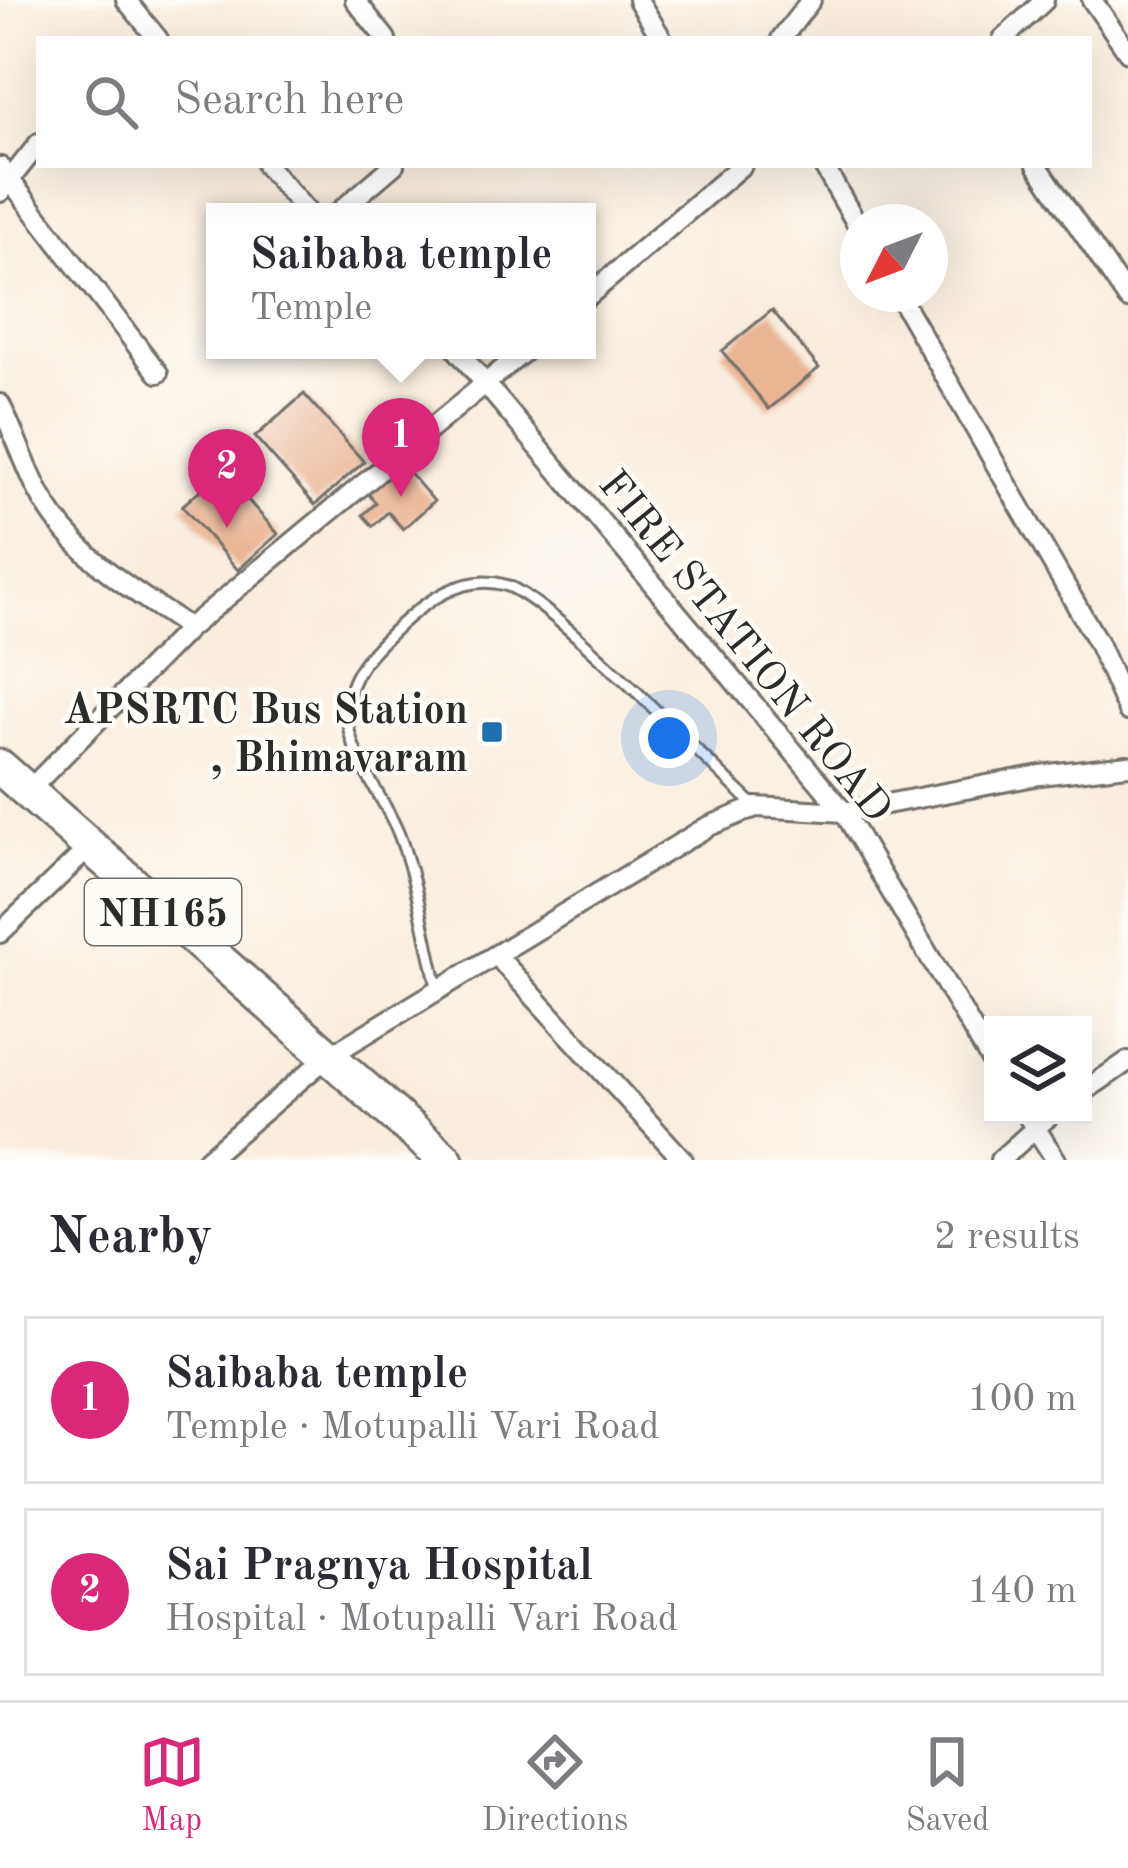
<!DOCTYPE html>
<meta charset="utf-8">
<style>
:root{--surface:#fff;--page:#f2f2f3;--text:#2b2b33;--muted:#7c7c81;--line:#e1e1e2;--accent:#db2777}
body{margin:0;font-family:"Old Standard TT",serif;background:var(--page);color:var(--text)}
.controls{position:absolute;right:36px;bottom:36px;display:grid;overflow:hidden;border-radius:0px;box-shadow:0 12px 48px #0002}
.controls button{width:108px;height:108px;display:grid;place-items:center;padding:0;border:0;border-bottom:3px solid var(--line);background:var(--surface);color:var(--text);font:60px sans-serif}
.compass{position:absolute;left:840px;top:204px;width:108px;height:108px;border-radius:50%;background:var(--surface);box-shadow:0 12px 48px #0002;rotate:228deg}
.you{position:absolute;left:669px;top:738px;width:42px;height:42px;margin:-30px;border:9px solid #fff;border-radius:50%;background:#1a73e8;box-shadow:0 0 0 18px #1a73e833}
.badge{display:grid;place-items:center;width:78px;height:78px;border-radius:50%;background:var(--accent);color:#fff;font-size:39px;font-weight:700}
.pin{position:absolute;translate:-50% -99px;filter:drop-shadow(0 3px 6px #0008)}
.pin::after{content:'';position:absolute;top:63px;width:42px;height:36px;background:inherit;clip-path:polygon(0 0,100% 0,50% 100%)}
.popup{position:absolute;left:206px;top:203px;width:390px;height:156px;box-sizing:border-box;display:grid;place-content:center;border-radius:0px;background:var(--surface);filter:drop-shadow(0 3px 9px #0005);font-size:39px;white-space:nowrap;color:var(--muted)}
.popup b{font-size:45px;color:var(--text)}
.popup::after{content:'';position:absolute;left:50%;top:100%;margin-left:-24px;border:24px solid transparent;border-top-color:var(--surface)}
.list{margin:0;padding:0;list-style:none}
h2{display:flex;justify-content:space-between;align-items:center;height:156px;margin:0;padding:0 48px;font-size:51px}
h2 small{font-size:39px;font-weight:400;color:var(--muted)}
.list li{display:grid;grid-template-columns:78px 1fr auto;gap:36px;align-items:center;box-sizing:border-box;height:168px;margin:0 24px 24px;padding:0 24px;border:3px solid var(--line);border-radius:0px}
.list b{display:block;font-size:45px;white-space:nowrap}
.list p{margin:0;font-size:39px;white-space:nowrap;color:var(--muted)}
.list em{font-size:39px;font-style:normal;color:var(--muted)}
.icon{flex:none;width:66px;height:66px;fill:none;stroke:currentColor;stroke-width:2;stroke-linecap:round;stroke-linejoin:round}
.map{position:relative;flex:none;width:1128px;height:1160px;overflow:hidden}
.search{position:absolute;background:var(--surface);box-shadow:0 12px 48px #0002;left:36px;right:36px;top:36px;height:132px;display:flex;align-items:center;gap:30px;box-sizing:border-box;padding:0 42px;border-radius:0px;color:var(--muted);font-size:45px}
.sheet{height:540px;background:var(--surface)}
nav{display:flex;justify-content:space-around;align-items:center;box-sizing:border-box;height:168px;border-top:3px solid var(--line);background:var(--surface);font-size:33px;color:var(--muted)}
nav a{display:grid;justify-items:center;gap:6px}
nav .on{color:var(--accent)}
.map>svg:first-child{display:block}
.building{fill:#e9b594}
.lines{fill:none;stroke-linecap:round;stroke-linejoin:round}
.lane-casing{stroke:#736f6a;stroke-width:15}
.street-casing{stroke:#736f6a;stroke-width:24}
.highway-casing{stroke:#736f6a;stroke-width:39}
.lane{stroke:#fff;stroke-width:9}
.street{stroke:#fff;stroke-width:18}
.highway{stroke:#fff;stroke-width:33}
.poi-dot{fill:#1f6fb2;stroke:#fdfcf7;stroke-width:4.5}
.labels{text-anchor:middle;stroke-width:9;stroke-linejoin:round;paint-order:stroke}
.shield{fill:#fdfcf7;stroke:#6a6a68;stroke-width:3}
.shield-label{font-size:39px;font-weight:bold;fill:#2b2b2b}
.street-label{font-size:42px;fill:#2b2b2b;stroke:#fdfcf7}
.poi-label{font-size:42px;font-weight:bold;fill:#2b2b2b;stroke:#fdfcf7;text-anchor:end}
</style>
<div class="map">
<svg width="1128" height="1160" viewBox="0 0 1128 1160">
<rect width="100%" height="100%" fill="#fdfcf7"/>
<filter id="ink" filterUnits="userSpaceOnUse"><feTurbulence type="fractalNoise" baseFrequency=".00833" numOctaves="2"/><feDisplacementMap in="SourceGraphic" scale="24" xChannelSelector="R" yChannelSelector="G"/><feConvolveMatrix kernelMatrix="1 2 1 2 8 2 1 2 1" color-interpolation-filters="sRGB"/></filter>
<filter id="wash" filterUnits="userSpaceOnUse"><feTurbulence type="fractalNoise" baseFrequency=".004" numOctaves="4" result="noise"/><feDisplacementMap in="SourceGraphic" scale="48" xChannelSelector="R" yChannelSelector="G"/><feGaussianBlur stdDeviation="2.7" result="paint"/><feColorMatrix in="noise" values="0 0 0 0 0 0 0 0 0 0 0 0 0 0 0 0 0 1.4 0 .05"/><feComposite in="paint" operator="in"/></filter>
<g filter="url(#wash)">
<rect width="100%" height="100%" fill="#f9edde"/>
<g id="blocks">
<path class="building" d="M772 310 819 368 769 409 722 351Z
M304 394 364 462 315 505 255 437Z
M401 463 434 501 403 529 388 512 373 526 363 515 376 503 367 492Z
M222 471 278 534 238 570 182 506Z"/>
</g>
</g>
<g filter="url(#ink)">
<use href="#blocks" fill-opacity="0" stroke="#736f6a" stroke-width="3"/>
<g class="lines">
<g class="lane-casing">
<path id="lane" d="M438 990C426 941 418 887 401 840 387 799 349 760 347 715 345 676 373 650 400 625 427 600 465 573 505 585 550 598 710 766 756 807"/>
</g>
<g class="street-casing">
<path id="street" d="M126 0 158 39
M355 0 386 39
M638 0 662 39
M1092 0 1128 52
M781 39 811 0
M1003 39 1044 1
M266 165 307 212
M823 165 858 226
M1037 165 1128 299
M0 167 158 373
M0 192 39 143
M339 212 394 165
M898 294 1097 641 1128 711
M587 297 742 165
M457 350 844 812 993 1064
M0 404C13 430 22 456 34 482 65 551 129 587 189 628
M28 791 189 628 526 350
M0 933 90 847
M496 955 683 1160
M1083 1092 1128 1061
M1027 1115 1056 1160
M206 1160 326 1058 707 827 756 807 844 812 1040 775 1128 765
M1000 1160 1050 1115"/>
</g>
<g class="highway-casing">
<path id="highway" d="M0 767 446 1160"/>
</g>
<use href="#lane" class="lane"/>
<use href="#street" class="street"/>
<use href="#highway" class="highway"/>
</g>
</g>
<rect class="poi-dot" x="480" y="720" width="24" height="24" rx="6"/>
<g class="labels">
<rect class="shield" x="85" y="879" width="156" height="66" rx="9"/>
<g class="shield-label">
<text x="163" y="926">NH165</text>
</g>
<g class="street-label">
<text transform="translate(747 645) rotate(51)" y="15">FIRE STATION ROAD</text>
</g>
<g class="poi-label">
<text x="468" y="723">APSRTC Bus Station<tspan x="468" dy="48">, Bhimavaram</tspan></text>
</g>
</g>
</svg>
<div class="controls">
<button><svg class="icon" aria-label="layers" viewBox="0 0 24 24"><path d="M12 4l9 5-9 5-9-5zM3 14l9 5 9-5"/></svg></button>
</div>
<svg class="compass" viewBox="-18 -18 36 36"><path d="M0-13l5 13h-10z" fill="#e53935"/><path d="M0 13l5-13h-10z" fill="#7c7c81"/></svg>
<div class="you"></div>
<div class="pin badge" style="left:401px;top:497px">1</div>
<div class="popup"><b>Saibaba temple</b>Temple</div>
<div class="pin badge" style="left:227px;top:528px">2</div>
<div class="search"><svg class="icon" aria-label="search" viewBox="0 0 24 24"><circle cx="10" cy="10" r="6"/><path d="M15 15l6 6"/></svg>Search here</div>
</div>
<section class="sheet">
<h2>Nearby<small>2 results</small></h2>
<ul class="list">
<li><span class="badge">1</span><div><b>Saibaba temple</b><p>Temple · Motupalli Vari Road</p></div><em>100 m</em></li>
<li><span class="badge">2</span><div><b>Sai Pragnya Hospital</b><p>Hospital · Motupalli Vari Road</p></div><em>140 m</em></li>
</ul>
</section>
<nav>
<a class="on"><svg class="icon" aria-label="map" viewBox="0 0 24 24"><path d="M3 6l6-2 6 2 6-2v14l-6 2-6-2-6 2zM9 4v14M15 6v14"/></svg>Map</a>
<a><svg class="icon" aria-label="directions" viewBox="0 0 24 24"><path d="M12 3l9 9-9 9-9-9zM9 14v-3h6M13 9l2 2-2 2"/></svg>Directions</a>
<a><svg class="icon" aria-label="saved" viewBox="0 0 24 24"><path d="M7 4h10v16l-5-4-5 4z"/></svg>Saved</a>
</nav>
